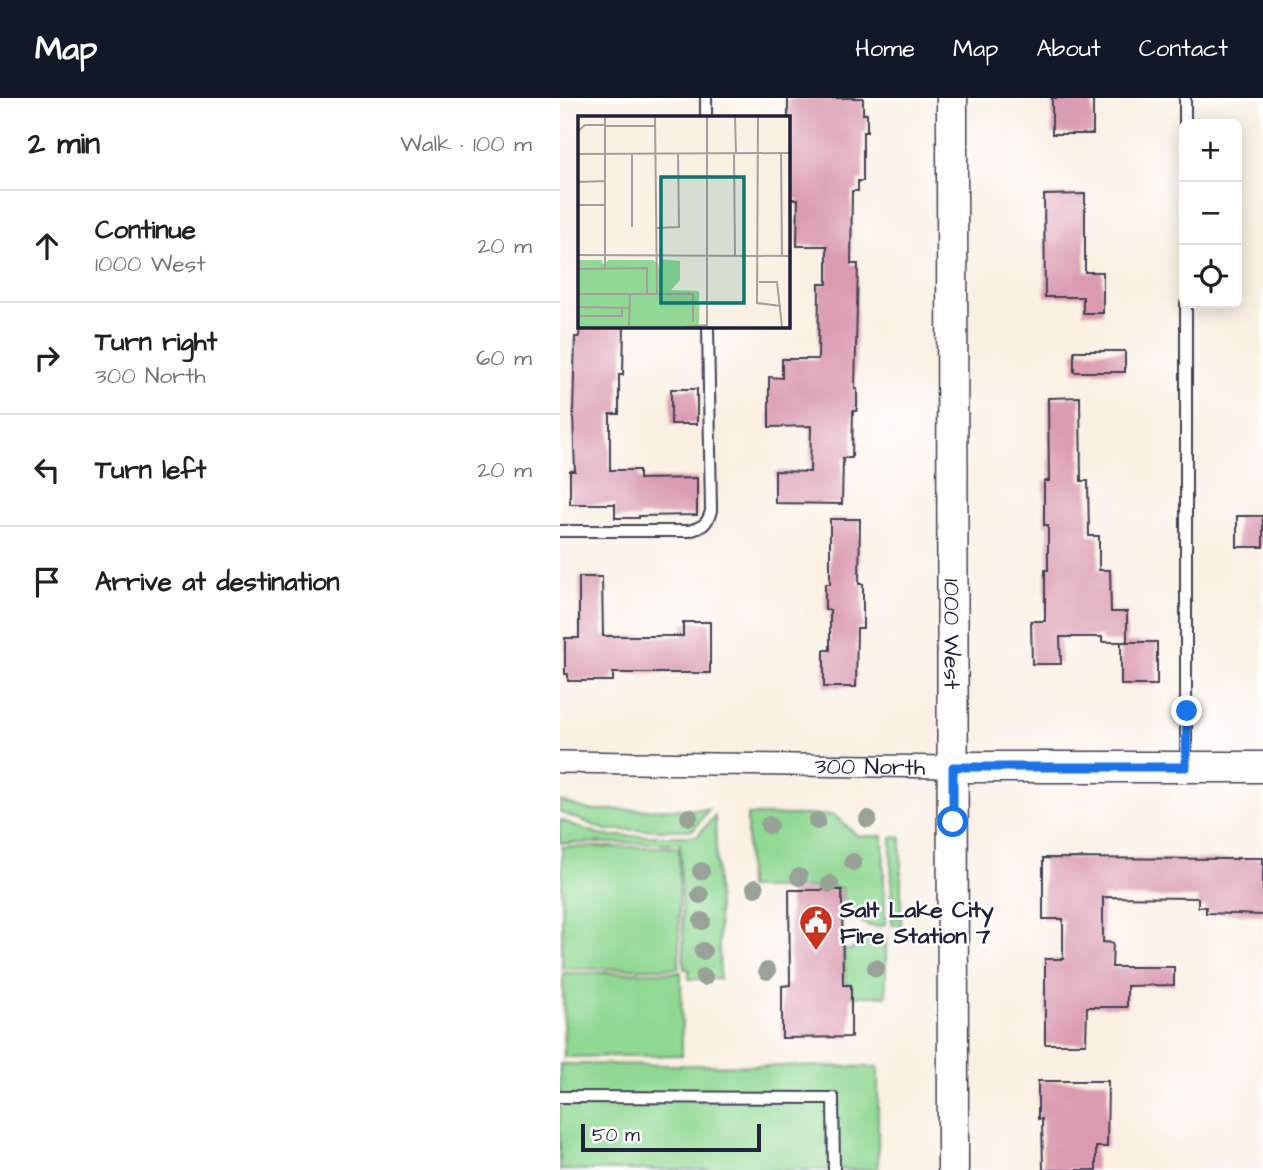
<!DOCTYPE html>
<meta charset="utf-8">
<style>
:root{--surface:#fff;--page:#f2f2f2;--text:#222;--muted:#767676;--line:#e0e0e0;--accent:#111827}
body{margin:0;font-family:"Architects Daughter",sans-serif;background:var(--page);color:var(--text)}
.controls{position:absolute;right:21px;top:21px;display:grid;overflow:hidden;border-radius:10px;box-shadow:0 4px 18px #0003}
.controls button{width:63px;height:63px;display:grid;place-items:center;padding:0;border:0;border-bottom:2px solid var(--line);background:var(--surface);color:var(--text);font:35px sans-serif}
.scale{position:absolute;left:21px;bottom:18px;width:180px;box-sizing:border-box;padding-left:7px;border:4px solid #22223b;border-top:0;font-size:19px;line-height:24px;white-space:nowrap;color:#22223b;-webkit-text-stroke:5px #fff;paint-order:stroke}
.stop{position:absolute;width:21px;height:21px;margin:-16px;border:5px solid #1a73e8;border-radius:50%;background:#fff}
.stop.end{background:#1a73e8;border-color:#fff;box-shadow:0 2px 7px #0008}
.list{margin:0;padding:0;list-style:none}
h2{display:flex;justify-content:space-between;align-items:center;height:91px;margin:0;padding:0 28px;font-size:30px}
h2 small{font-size:23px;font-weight:400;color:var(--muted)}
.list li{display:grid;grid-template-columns:46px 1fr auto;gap:21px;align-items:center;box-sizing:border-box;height:112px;padding:0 28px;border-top:2px solid var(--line)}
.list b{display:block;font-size:26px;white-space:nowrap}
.list p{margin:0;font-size:23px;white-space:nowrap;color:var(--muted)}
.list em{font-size:23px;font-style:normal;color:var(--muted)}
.icon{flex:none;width:38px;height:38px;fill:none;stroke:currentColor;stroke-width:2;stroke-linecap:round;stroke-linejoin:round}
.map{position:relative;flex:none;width:703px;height:1072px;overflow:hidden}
header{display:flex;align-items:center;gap:42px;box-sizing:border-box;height:98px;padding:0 35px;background:var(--accent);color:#fff}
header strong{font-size:33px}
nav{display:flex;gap:38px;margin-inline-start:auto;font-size:24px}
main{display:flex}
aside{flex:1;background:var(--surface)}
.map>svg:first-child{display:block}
.green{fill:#90d893;stroke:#597d67;stroke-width:2}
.building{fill:#db9cb1}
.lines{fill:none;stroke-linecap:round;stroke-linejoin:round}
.lane-casing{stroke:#424154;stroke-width:14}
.street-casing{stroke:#424154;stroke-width:24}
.secondary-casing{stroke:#424154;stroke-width:33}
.lane{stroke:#fff;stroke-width:10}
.street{stroke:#fff;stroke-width:21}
.secondary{stroke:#fff;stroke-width:30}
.tree{fill:#98a298}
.route{stroke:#1a73e8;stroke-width:9}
.labels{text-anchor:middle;stroke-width:5;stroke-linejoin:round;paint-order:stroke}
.street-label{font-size:23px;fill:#22223b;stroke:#fff}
.poi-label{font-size:23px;font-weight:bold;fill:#22223b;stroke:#fff;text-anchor:start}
.inset-road{fill:none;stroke:#a49ea0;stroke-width:2}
.view{fill:#0f766e;fill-opacity:0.15;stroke:#0f766e;stroke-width:3.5}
.inset-edge{fill:none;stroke:#22223b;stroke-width:3.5}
</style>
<header>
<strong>Map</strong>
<nav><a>Home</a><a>Map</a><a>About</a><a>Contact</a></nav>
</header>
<main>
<aside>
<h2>2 min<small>Walk · 100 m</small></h2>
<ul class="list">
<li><svg class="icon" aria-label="ahead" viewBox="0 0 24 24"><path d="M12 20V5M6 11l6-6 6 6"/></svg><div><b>Continue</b><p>1000 West</p></div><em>20 m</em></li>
<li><svg class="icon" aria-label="right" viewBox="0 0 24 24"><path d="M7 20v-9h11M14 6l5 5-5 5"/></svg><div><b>Turn right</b><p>300 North</p></div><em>60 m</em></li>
<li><svg class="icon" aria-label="left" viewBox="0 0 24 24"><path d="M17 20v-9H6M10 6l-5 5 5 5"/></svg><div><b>Turn left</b></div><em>20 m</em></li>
<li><svg class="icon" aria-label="arrive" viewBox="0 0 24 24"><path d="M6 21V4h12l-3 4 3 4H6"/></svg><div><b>Arrive at destination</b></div></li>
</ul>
</aside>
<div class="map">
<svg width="703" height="1072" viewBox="0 0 703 1072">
<rect width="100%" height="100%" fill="#fff"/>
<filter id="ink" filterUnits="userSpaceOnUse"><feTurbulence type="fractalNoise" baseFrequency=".0143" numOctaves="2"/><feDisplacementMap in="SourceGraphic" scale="14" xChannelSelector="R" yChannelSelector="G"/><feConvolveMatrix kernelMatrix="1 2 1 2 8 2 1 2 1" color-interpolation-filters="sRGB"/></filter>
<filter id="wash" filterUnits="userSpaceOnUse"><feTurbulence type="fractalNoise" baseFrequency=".00686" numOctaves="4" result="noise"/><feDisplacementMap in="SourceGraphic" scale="28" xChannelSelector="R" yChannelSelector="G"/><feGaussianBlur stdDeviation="1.57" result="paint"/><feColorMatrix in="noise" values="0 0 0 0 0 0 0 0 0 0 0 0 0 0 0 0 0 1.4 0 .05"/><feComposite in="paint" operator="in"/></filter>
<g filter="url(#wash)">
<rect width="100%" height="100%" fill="#faf0e3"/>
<path class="green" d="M0 703 29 712 149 711 133 732H46L0 714Z
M187 717H274L298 738H323L325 827C313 831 302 828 296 816H283L282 790H188Z
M155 718 160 881H129V871H124L120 745H0V722L44 738H137Z
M336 738 341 740V827H332L331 740Z
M2 749H119V870L2 871Z
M300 840H326V898H291V886H285L284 852H291L299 847Z
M121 874 122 957 4 959 3 875Z
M0 966 318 969V1072H0Z"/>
<g id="blocks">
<path class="building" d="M228 0H303V16H307V34H303V83H298V93H292L291 166H298L295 291H297V313H293L292 360H283L282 406 215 405V373L250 374 251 328 209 329V279L222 280V261H258L259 186H267V148H237L238 101H228Z
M492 0H533V36H492Z
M525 96V174H543V215H523V199H485L484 97Z
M20 228H64L63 277H59V316H50V372H79V381L137 380V417L79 418V420H55V406H10V373H15L13 316 15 239H19Z
M514 253H565V274H514Z
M111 291H137V326H111Z
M520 299 521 383H528L529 438H539V472H550L551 514H567V544H542V539H500L501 566H472L471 523H485V472H488V427H484V383H489L488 300Z
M677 418H703V449H677Z
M270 421H300L299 486H303V530H297L296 589H264V552H270V512H265V486H270Z
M19 479H42L43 538H123V524H150V575H53V583H8V576H5V540H19Z
M561 544H597V587H561Z
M483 760 677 761V760H703V817L646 815V809H638V800L543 799V844L553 845 552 869H614V887L567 888V909H527L526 946H485V861H503V821H483Z
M229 792H282L283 887H291V939L222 940V888L230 887Z
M478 983H548L547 1049H536V1072H483L482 1021H478Z"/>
</g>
</g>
<g filter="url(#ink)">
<use href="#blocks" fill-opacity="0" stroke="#424154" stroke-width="2"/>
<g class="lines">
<g class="lane-casing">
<path id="lane" d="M146 0V19
M625 0V26
M626 205V667
M0 433H129C142 429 147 427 151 413L148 228
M0 999 273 1000 274 1072"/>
</g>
<g class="street-casing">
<g id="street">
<path id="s1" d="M0 664 392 669"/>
</g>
</g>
<g class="secondary-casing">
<g id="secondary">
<path id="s2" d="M392 0 393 1072"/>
<path d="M392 669H703"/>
</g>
</g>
<use href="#lane" class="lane"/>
<use href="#street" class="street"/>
<use href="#secondary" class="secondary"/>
</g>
<g class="tree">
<circle cx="129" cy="719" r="9"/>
<circle cx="308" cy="721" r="9"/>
<circle cx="257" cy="723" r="9"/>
<circle cx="209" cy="727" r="9"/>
<circle cx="293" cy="764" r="9"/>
<circle cx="141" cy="773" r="9"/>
<circle cx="239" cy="779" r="9"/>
<circle cx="270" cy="786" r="9"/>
<circle cx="195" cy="790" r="9"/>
<circle cx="140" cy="797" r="9"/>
<circle cx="142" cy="823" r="9"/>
<circle cx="143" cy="853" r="9"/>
<circle cx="316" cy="870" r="9"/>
<circle cx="207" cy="873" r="9"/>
<circle cx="144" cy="879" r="9"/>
</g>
</g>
<g class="lines" filter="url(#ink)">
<path class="route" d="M393 724V669H626L627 613"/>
</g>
<defs>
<g id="civic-pin" transform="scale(1.75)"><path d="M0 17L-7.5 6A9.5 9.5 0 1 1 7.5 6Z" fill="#c8321e" stroke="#fff"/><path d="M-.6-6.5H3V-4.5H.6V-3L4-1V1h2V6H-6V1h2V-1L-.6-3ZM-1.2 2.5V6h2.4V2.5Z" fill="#fff"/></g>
</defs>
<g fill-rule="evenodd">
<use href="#civic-pin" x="256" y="824"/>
</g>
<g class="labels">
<g class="street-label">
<text dy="8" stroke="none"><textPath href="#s2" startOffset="536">1000 West</textPath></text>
<text dy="8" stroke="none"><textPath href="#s1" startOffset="310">300 North</textPath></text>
</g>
<g class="poi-label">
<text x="280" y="819">Salt Lake City<tspan x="280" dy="26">Fire Station 7</tspan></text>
</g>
</g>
<g transform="translate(18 18)">
<rect width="212" height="212" fill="#faf0e3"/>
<path d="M82 143 102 145V164L93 174 121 175V211H0V144H24L25 148 31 144H75L81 149 83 174Z" fill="#90d893"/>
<path class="inset-road" d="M27 0V152M77 0 79 178M129 0V211M157 0 158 38M180 0 179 187 203 190M27 10H77M0 15 7 9H27M203 37 204 140M0 38 212 37M54 38V111M156 38 157 140M0 66 27 65M0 89H27M78 112 101 111 100 38M0 139 212 140M0 153 69 152V178M181 166H199L204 211M0 178H52M0 191 52 192M0 200H44V192M51 211 52 178H115V206M106 211 129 209"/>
<path class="view" d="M83 61H166V187H83Z"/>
<rect width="212" height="212" class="inset-edge"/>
</g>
</svg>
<div class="controls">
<button>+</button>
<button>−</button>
<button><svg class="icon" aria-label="locate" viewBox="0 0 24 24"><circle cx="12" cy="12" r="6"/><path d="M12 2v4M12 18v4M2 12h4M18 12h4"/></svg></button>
</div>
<div class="scale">50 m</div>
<div class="stop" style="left:393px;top:724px"></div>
<div class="stop end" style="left:627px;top:613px"></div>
</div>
</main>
